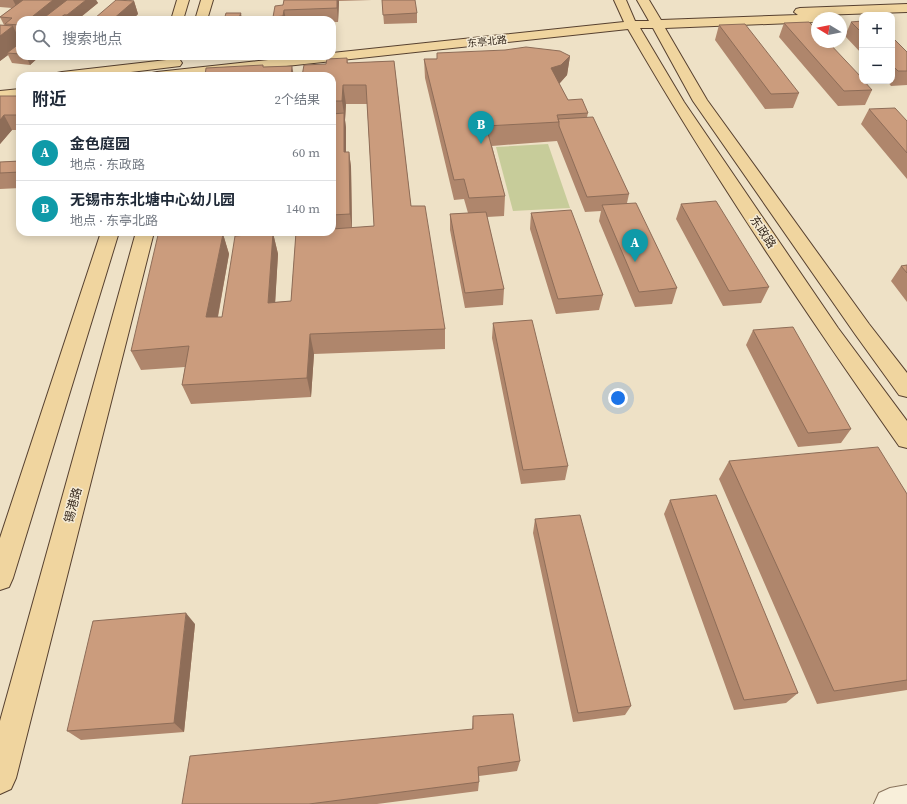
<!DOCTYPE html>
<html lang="zh">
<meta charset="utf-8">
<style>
:root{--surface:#fff;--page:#f2f2f3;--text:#1f2937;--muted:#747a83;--line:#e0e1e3;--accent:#2563eb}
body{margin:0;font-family:"Source Serif 4","Noto Sans SC",serif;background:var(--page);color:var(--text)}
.controls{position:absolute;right:12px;top:12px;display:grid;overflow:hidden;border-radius:8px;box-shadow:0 2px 10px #0003}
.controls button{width:36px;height:36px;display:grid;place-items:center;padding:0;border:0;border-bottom:1px solid var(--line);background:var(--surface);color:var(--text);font:20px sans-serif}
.compass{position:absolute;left:811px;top:12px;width:36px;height:36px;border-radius:50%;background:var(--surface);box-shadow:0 2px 10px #0003;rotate:280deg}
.you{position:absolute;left:618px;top:398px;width:14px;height:14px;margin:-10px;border:3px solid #fff;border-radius:50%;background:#1a73e8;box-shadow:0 0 0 6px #1a73e833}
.badge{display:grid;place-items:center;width:26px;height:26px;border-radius:50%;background:var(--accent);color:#fff;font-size:13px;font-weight:700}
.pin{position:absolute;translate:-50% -33px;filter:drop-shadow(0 1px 2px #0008)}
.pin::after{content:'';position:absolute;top:21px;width:14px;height:12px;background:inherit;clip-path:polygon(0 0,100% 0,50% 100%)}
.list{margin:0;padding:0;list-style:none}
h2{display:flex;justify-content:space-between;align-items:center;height:52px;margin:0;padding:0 16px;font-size:17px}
h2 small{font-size:13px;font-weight:400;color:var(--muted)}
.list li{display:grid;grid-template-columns:26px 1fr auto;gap:12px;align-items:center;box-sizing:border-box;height:56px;padding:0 16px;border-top:1px solid var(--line)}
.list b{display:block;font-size:15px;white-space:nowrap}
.list p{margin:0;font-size:13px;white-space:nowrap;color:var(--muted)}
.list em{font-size:13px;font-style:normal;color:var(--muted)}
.icon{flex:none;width:22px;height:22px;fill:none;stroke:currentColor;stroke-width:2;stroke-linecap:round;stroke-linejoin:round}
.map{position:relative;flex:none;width:907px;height:804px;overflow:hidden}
.search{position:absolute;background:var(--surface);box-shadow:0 2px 10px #0003;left:16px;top:16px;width:320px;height:44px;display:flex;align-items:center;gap:10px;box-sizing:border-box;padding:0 14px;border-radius:12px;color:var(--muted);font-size:15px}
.panel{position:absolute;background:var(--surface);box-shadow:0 2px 10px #0003;left:16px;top:72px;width:320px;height:164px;border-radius:12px}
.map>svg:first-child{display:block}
.green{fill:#c7cc9a}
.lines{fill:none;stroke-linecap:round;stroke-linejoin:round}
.minor-casing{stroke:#89735c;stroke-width:2}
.major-casing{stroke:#574130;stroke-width:2}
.minor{fill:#f8efda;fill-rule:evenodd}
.major{fill:#f0d59f;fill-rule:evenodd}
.wall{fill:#af866c;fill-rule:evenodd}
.shaded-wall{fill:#8e6d58}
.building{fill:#cb9c7d;stroke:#8e6d58}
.labels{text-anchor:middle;stroke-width:3;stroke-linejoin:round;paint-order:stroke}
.far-street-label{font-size:10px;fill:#392c20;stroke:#f5ebd6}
.street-label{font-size:12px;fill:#392c20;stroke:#f5ebd6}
</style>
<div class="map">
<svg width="907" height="804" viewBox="0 0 907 804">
<rect width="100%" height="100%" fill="#eee1c6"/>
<path class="green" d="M548 144 570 208 513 211 496 147Z"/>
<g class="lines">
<g class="minor-casing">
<path id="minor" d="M907 785V804H874L879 793 890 788Z"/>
</g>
<g class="major-casing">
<path id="major" d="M177 0H189L183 20H171Z
M201 0H213L207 20H195Z
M614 0H626L635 21H649L637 0H649L661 20 798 15 794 12 796 9 800 8 907 4V12L819 15 823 18H817V22L665 28 707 100 869 324 907 373V397L899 395 855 334 693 101 653 28H640L684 102 838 328 907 421V448L899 446C804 310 711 173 628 29L195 76H150L152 73 157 72 306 56H332V53L624 22Z
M175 59 180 60 182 63 180 66 98 76H55L57 73 62 72Z
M20 89V97L0 99V91Z
M101 232H119L13 578 9 587 0 590V538Z
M136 232H154L16 778 11 789 0 794V721Z"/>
</g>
<use href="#minor" class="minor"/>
<use href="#major" class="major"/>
</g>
<path class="wall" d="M0 0H96L98 3 81 17 95 18 130 0 134 1 138 14 132 20H20V39L19 38 20 41V56H40L30 65 12 63 8 55 0 61V25H4L0 17 12 8 0 7Z
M284 0H372L339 1 338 22H332V20H274L273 17 283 5Z
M382 0 417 13V23L384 24Z
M862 21V54L845 36 851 22Z
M784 23 872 90 865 105 838 106 779 37Z
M719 25 799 93 793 108 765 109 715 40Z
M892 37 907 52V85L891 86 887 81H892Z
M570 56 567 75 559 84 568 100 588 113 587 117 629 194 627 203 677 288 672 304 635 307 599 221 601 211 585 212 557 141 492 146 505 196 504 216 487 217 504 289 503 305 465 308 450 230V214L468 213 464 199 454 200 425 78 424 59Z
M347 58 348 63 394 61 411 206 445 329V349L314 354 311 397 191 404 182 385 185 367 141 370 131 351 223 234 229 254 218 317H222L273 233 278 254 275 302 291 301 296 233 283 234V232H332V76L326 64ZM346 104H367L374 226 352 228 351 167 349 152H346V128L345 120Z
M0 96H20V130H12L0 144Z
M869 109 907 121V179L861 124Z
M20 161V188L0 189V162Z
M681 204 769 287 761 303 723 306 676 219Z
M531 213 603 295 599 310 556 314 530 229Z
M907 265V302L891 281 901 266Z
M493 323 568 466 565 480 521 484 492 338Z
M753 330 851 429 841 443 798 447 746 345Z
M729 461 907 494V690L817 704 719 479Z
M670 500 798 693 786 703 734 710 664 514Z
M535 519 631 706 625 715 573 722 533 533Z
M195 624 184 732 81 740 67 731Z
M473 716 520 761 517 771 479 776V782L478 791 377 804H182L472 729Z"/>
<path class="shaded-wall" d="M13 0H28L17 8Z
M53 0H73L51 20H28Z
M86 0H96L98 3 77 20H61Z
M337 0H339V3L338 22 337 8Z
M134 1 138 14 132 20H112Z
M284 10 286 20H283V16Z
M241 13 242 20 239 17Z
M13 26 20 41V46L7 53 8 55 0 61V36Z
M26 56H40L30 65Z
M570 56 567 75 559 84 551 68Z
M292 66 294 76H291Z
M343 85 346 104 345 120 346 128V168L344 152V114L342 101Z
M4 115 12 130 0 144V120Z
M349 152 351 167 352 230 350 214Z
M273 233 278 254 274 323 268 303Z
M223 234 229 254 214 337 206 317Z
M310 334 314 354 311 397 307 378Z
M186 613 195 624 184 732 174 723Z"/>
<path class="building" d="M23 0H53L28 20H20V25L5 24 12 18 0 17Z
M67 0H86L67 15H64L58 20H41Z
M116 0 134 1 112 20H58L64 15 95 18Z
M284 0H337V8L284 10 283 16 273 17 275 6 283 5Z
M382 0H415L417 13 383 15Z
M226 13H241L239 17H249L248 20H224Z
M862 21V33L851 22Z
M809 22 817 30V42H828L862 78V81H864L872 90 844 91 784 23Z
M745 24 799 93 771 94 719 25Z
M0 25 13 26 0 36Z
M892 37 907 52V71H898L892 65Z
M20 43V54L7 53Z
M526 47 560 51 570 56 561 65 551 68 568 100 582 99 588 113 557 115 559 122 486 126 505 196 469 198 464 179 454 180 424 59H437V53L505 50Z
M347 58V63L394 61 411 206H425L445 329 310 334 307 378 182 385 189 346 131 351 158 235 223 234 206 317H222L235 236 273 233 268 303 291 301 296 232H332V229L374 226 366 85H343L342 101H332V76H302L304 65 326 64 327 59Z
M263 65V67L292 66 291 76H205L206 68Z
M0 96H20V115H4L0 120Z
M895 108 907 121V153L869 109Z
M344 113V152H349L350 214 332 215V114Z
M593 117 629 194 587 197 559 126V122L558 119Z
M20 161V172L0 173V162Z
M716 201 769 287 729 291 681 204Z
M636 203 677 288 639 292 602 205Z
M571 210 603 295 558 299 531 213Z
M486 212 504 289 465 293 450 214Z
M907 265V273L901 266Z
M532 320 568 466 523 470 493 323Z
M793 327 851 429 808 433 753 330Z
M878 447 907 494V680L834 691 729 461Z
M716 495 798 693 744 700 670 500Z
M580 515 631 706 578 713 535 519Z
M186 613 174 723 67 731 93 621Z
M513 714 520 761 478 767 479 782 309 804H182L190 756 473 729V716Z"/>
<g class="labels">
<g class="far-street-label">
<text transform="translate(487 41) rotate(-6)" y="4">东亭北路</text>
</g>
<g class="street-label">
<text transform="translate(763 232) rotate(56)" y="4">东政路</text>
<text transform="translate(73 505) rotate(-75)" y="4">锡港路</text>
</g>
</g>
</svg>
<div class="controls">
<button>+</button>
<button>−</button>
</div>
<svg class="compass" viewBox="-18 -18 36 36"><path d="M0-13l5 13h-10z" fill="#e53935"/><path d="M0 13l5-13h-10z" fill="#747a83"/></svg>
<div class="you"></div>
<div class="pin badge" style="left:635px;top:262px;background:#0f9aa8">A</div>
<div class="pin badge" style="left:481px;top:144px;background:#0f9aa8">B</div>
<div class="search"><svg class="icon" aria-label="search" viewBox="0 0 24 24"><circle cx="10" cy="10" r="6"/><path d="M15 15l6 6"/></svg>搜索地点</div>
<section class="panel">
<h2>附近<small>2个结果</small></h2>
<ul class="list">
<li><span class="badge" style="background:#0f9aa8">A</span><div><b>金色庭园</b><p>地点 · 东政路</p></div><em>60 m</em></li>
<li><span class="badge" style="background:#0f9aa8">B</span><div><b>无锡市东北塘中心幼儿园</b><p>地点 · 东亭北路</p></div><em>140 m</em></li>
</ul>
</section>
</div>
